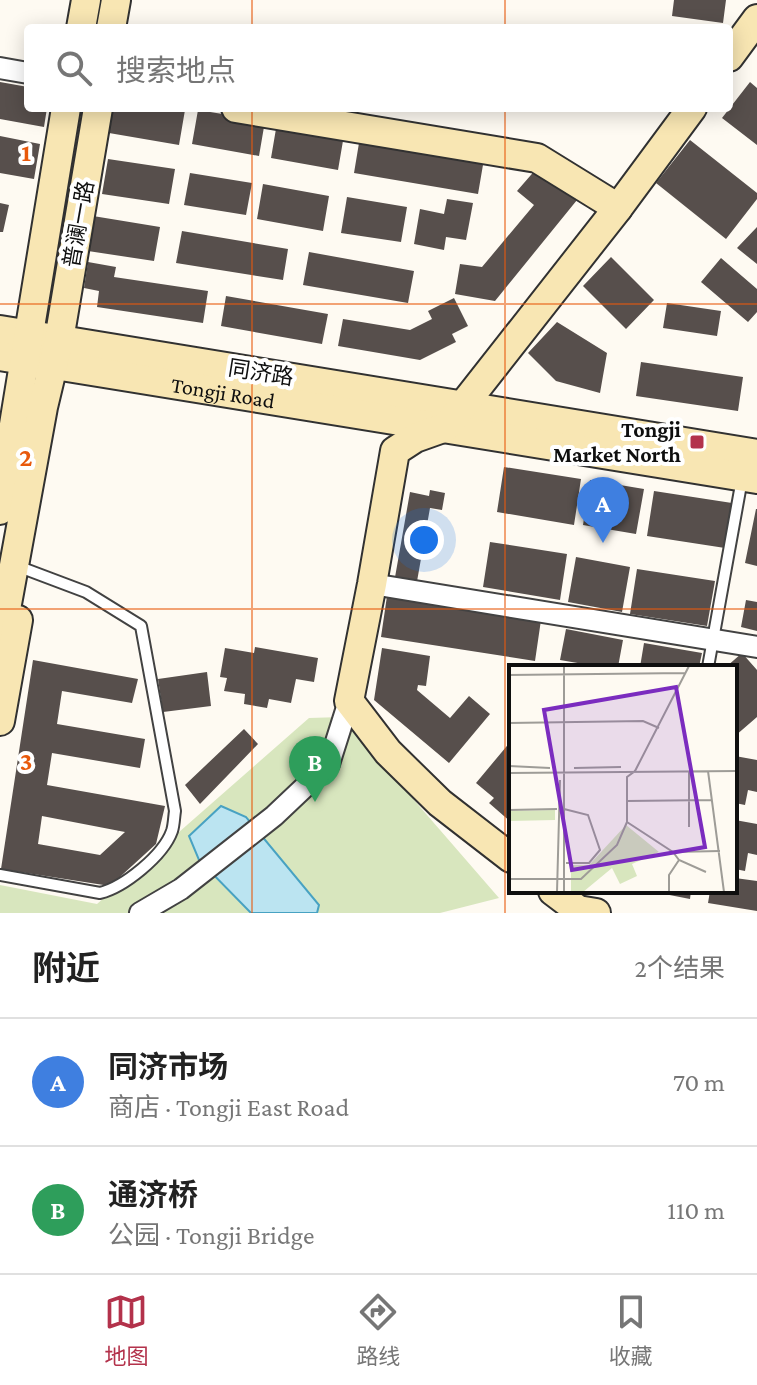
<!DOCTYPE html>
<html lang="zh">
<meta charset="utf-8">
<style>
:root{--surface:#fff;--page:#f6f6f6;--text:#222;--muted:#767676;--line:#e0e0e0;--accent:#b3324b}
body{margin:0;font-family:"Crimson Pro","Noto Sans SC",serif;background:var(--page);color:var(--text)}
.you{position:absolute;left:424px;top:540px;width:28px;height:28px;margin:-20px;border:6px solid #fff;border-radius:50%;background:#1a73e8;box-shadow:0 0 0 12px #1a73e833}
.badge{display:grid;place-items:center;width:52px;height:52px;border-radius:50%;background:var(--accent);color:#fff;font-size:26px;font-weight:700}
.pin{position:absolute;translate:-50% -66px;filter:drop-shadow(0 2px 4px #0008)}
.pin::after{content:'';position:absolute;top:42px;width:28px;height:24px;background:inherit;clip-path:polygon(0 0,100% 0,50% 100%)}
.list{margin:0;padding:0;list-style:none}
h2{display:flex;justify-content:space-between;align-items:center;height:104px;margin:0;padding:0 32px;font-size:34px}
h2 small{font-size:26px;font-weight:400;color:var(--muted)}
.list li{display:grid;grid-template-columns:52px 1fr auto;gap:24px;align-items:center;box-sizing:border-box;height:128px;padding:0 32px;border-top:2px solid var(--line)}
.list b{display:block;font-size:30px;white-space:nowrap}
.list p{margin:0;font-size:26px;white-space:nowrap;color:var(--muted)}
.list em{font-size:26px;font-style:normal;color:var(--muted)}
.icon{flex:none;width:44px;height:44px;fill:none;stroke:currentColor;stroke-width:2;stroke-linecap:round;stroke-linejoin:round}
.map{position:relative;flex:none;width:757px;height:913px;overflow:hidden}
.search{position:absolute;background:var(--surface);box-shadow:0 4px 20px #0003;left:24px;right:24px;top:24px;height:88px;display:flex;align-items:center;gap:20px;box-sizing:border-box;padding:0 28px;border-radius:8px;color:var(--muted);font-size:30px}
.sheet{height:360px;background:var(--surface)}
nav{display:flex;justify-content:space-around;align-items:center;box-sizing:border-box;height:112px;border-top:2px solid var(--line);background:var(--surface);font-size:22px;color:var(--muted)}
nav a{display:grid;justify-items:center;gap:4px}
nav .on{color:var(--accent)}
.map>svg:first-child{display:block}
.green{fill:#d8e6be}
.water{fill:#bbe4f1;stroke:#48a2c2;stroke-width:2}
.building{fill:#574f4c;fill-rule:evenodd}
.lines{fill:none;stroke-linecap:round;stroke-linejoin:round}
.lane-casing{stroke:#424242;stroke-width:14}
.street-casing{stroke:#424242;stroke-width:24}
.secondary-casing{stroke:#313131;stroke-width:32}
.lane{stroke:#fff;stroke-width:10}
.street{stroke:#fff;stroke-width:20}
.secondary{stroke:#f8e6b3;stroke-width:28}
.grid{fill:none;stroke:#e8590c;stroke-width:2;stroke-opacity:0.55}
.poi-dot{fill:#b3324b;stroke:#fff;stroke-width:3}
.labels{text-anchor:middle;stroke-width:8;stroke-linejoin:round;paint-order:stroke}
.street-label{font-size:22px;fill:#0f0f0f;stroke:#fff}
.poi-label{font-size:22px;font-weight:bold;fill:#0f0f0f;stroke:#fff;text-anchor:end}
.inset-road{fill:none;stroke:#9e9c97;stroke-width:2}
.view{fill:#7b2cbf;fill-opacity:0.15;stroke:#7b2cbf;stroke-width:4}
.inset-edge{fill:none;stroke:#0f0f0f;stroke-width:4}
.grid-label{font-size:26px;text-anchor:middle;font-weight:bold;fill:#e8590c;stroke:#fff;stroke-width:8;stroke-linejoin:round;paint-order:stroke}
</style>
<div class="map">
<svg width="757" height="913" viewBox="0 0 757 913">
<rect width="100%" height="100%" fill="#fefaf2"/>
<path class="green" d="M342 717 499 898 440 913H0V885L97 904 309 718Z"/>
<path class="water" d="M221 806 246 817 319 905 317 913H251L199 860 189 836Z"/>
<path class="building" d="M674 0H726L723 23 672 16Z
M0 82 28 87V108H47L44 127 0 119Z
M750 82 757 88V145L722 118Z
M113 108 185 110 179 145 109 133Z
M198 110 265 121 259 156 192 144Z
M277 123 344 135 338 170 271 158Z
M0 136 40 144 34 179 0 173Z
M360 137 484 159 478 194 354 173Z
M690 140 757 193V199L726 239 656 183Z
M108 159 175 169 169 204 102 194Z
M537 168 577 200 495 301 455 294 460 264 482 267 534 205 517 191Z
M190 173 252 183 246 215 184 205Z
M263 184 329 196 323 231 257 219Z
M347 197 407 207 401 242 341 233Z
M447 199 473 203 466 240 446 237 444 250 414 244 420 209 444 214Z
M0 203 9 205 3 232H0Z
M93 216 160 227 154 261 88 251Z
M757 227V264L737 248Z
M182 231 288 249 283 280 176 263Z
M309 252 414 271 408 303 303 285Z
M611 257 654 300 626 329 583 286Z
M721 258 757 289V312L748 322 701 282Z
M88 262 116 267 114 277 208 291 203 323 97 307 99 291 84 288Z
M226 296 328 314 322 344 221 326Z
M454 298 468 326 452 334 456 342 420 360 338 346 343 319 410 330 432 319 428 311Z
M667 303 721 311 717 336 663 328Z
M557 322 607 353 600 393 556 381 528 353Z
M641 362 743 377 738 411 636 396Z
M504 467 581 479 574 525 497 512Z
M590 480 644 489 636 534 583 525Z
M430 490 445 493 442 510 430 508 416 587 394 583 410 492 429 496Z
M654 491 732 503 725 548 647 536Z
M756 509H757V566L745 563Z
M490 542 567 554 560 600 483 587Z
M576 557 630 567 622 612 568 602Z
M637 569 715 581 707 626 630 614Z
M387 596 541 620 535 661 381 637Z
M746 600 757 602V631L741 627Z
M566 629 623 640 618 667H601L560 660Z
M644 643 702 653 699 667H640Z
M255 647 318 658 314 682 296 679 291 703 269 699 267 708 244 704 245 694 224 691 227 678 220 677 225 648 254 653Z
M382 648 430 656 426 686 418 685 417 690 450 718 469 696 490 714 449 763 374 700Z
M742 653 757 670V717L735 736V667H726Z
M33 660 138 679 132 703 62 691 57 724 145 739 140 768 52 753 47 785 165 806 156 844 110 886 1 869ZM42 816 125 832 100 855 38 844Z
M207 672 211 706 163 712 158 679Z
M244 729 258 744 200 804 185 785Z
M511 741V822L489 803 494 798 476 783Z
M735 756 757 760V792L748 790 745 805 735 803Z
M735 820 757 824V855L748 853 745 871 735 869Z
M735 878 757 881V911L708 903 710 891H735Z
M649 891H691L690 899Z"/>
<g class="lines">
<g class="lane-casing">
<path id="lane" d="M708 667 742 479
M0 875 100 893C124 887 163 856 172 831 174 825 174 817 175 811L141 626 86 592 17 566"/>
</g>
<g class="street-casing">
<path id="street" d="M0 68 28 73
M372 584 757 647
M140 913 181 889 274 816 329 764 349 701"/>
</g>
<g class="secondary-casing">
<g id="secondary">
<path d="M81 28 86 0"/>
<path d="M111 28 116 0"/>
<path d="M729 57 757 19"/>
<path d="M236 108 537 158 618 208"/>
<path d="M0 330 757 454"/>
<path id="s1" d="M0 356 757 479"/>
<path d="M0 510 66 108"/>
<path d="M0 642 43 407 59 340 98 108"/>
<path d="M0 721 18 620"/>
<path d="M511 858 440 803 388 752 349 701 372 584 395 451 415 438 446 427 618 208 692 108"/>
<path d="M553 891 578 910 596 913"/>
</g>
</g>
<use href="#lane" class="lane"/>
<use href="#street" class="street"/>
<use href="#secondary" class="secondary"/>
</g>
<path class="grid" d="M252 0V28M505 0V28M252 108V913M505 108V913M0 304H757M0 609H757"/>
<rect class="poi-dot" x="689" y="434" width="16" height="16" rx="4"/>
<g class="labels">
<g class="street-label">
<text transform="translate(78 224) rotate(-80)" y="8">普澜一路</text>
<text transform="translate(261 372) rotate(9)" y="8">同济路</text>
<text dy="8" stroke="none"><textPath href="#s1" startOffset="226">Tongji Road</textPath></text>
</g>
<g class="poi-label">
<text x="681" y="437">Tongji<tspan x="681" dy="25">Market North</tspan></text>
</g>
</g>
<g transform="translate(509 665)">
<rect width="228" height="228" fill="#fefaf2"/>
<path d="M46 145V155L0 156V146ZM117 160 150 187 123 199 128 211 111 219 103 203 74 227H62V200H80Z" fill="#d8e6be"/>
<path class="inset-road" d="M180 1 126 106 118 112V157L164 187 211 186M0 10 176 8M0 58 134 56 150 63M0 101 41 103M65 103 112 102M180 106V162M199 106 215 227M0 108 228 106M118 136 203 135M55 144 79 150 91 185 80 198H57M0 145 48 144M164 187 170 195 197 207M0 214H72L108 180 118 157M48 227 51 115M55 227V1M160 227V210L170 195"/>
<path class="view" d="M167 22 196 182 63 205 35 45Z"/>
<rect width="228" height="228" class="inset-edge"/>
</g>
<g class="grid-label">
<text x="26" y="161">1</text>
<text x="26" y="466">2</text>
<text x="26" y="770">3</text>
</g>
</svg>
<div class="you"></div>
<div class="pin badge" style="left:603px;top:543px;background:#3f7fe0">A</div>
<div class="pin badge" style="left:315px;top:802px;background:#2e9e5b">B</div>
<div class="search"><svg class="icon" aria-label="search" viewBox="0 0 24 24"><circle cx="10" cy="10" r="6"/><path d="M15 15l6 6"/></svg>搜索地点</div>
</div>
<section class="sheet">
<h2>附近<small>2个结果</small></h2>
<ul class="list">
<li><span class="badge" style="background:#3f7fe0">A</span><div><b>同济市场</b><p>商店 · Tongji East Road</p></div><em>70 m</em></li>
<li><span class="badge" style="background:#2e9e5b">B</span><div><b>通济桥</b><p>公园 · Tongji Bridge</p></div><em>110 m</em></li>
</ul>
</section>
<nav>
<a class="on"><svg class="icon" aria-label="map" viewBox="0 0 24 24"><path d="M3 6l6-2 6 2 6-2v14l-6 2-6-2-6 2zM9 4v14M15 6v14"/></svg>地图</a>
<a><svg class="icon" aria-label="directions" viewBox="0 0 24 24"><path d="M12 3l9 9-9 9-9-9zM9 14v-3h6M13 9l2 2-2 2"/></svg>路线</a>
<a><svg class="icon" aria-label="saved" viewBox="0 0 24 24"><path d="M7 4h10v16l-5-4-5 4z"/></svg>收藏</a>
</nav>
